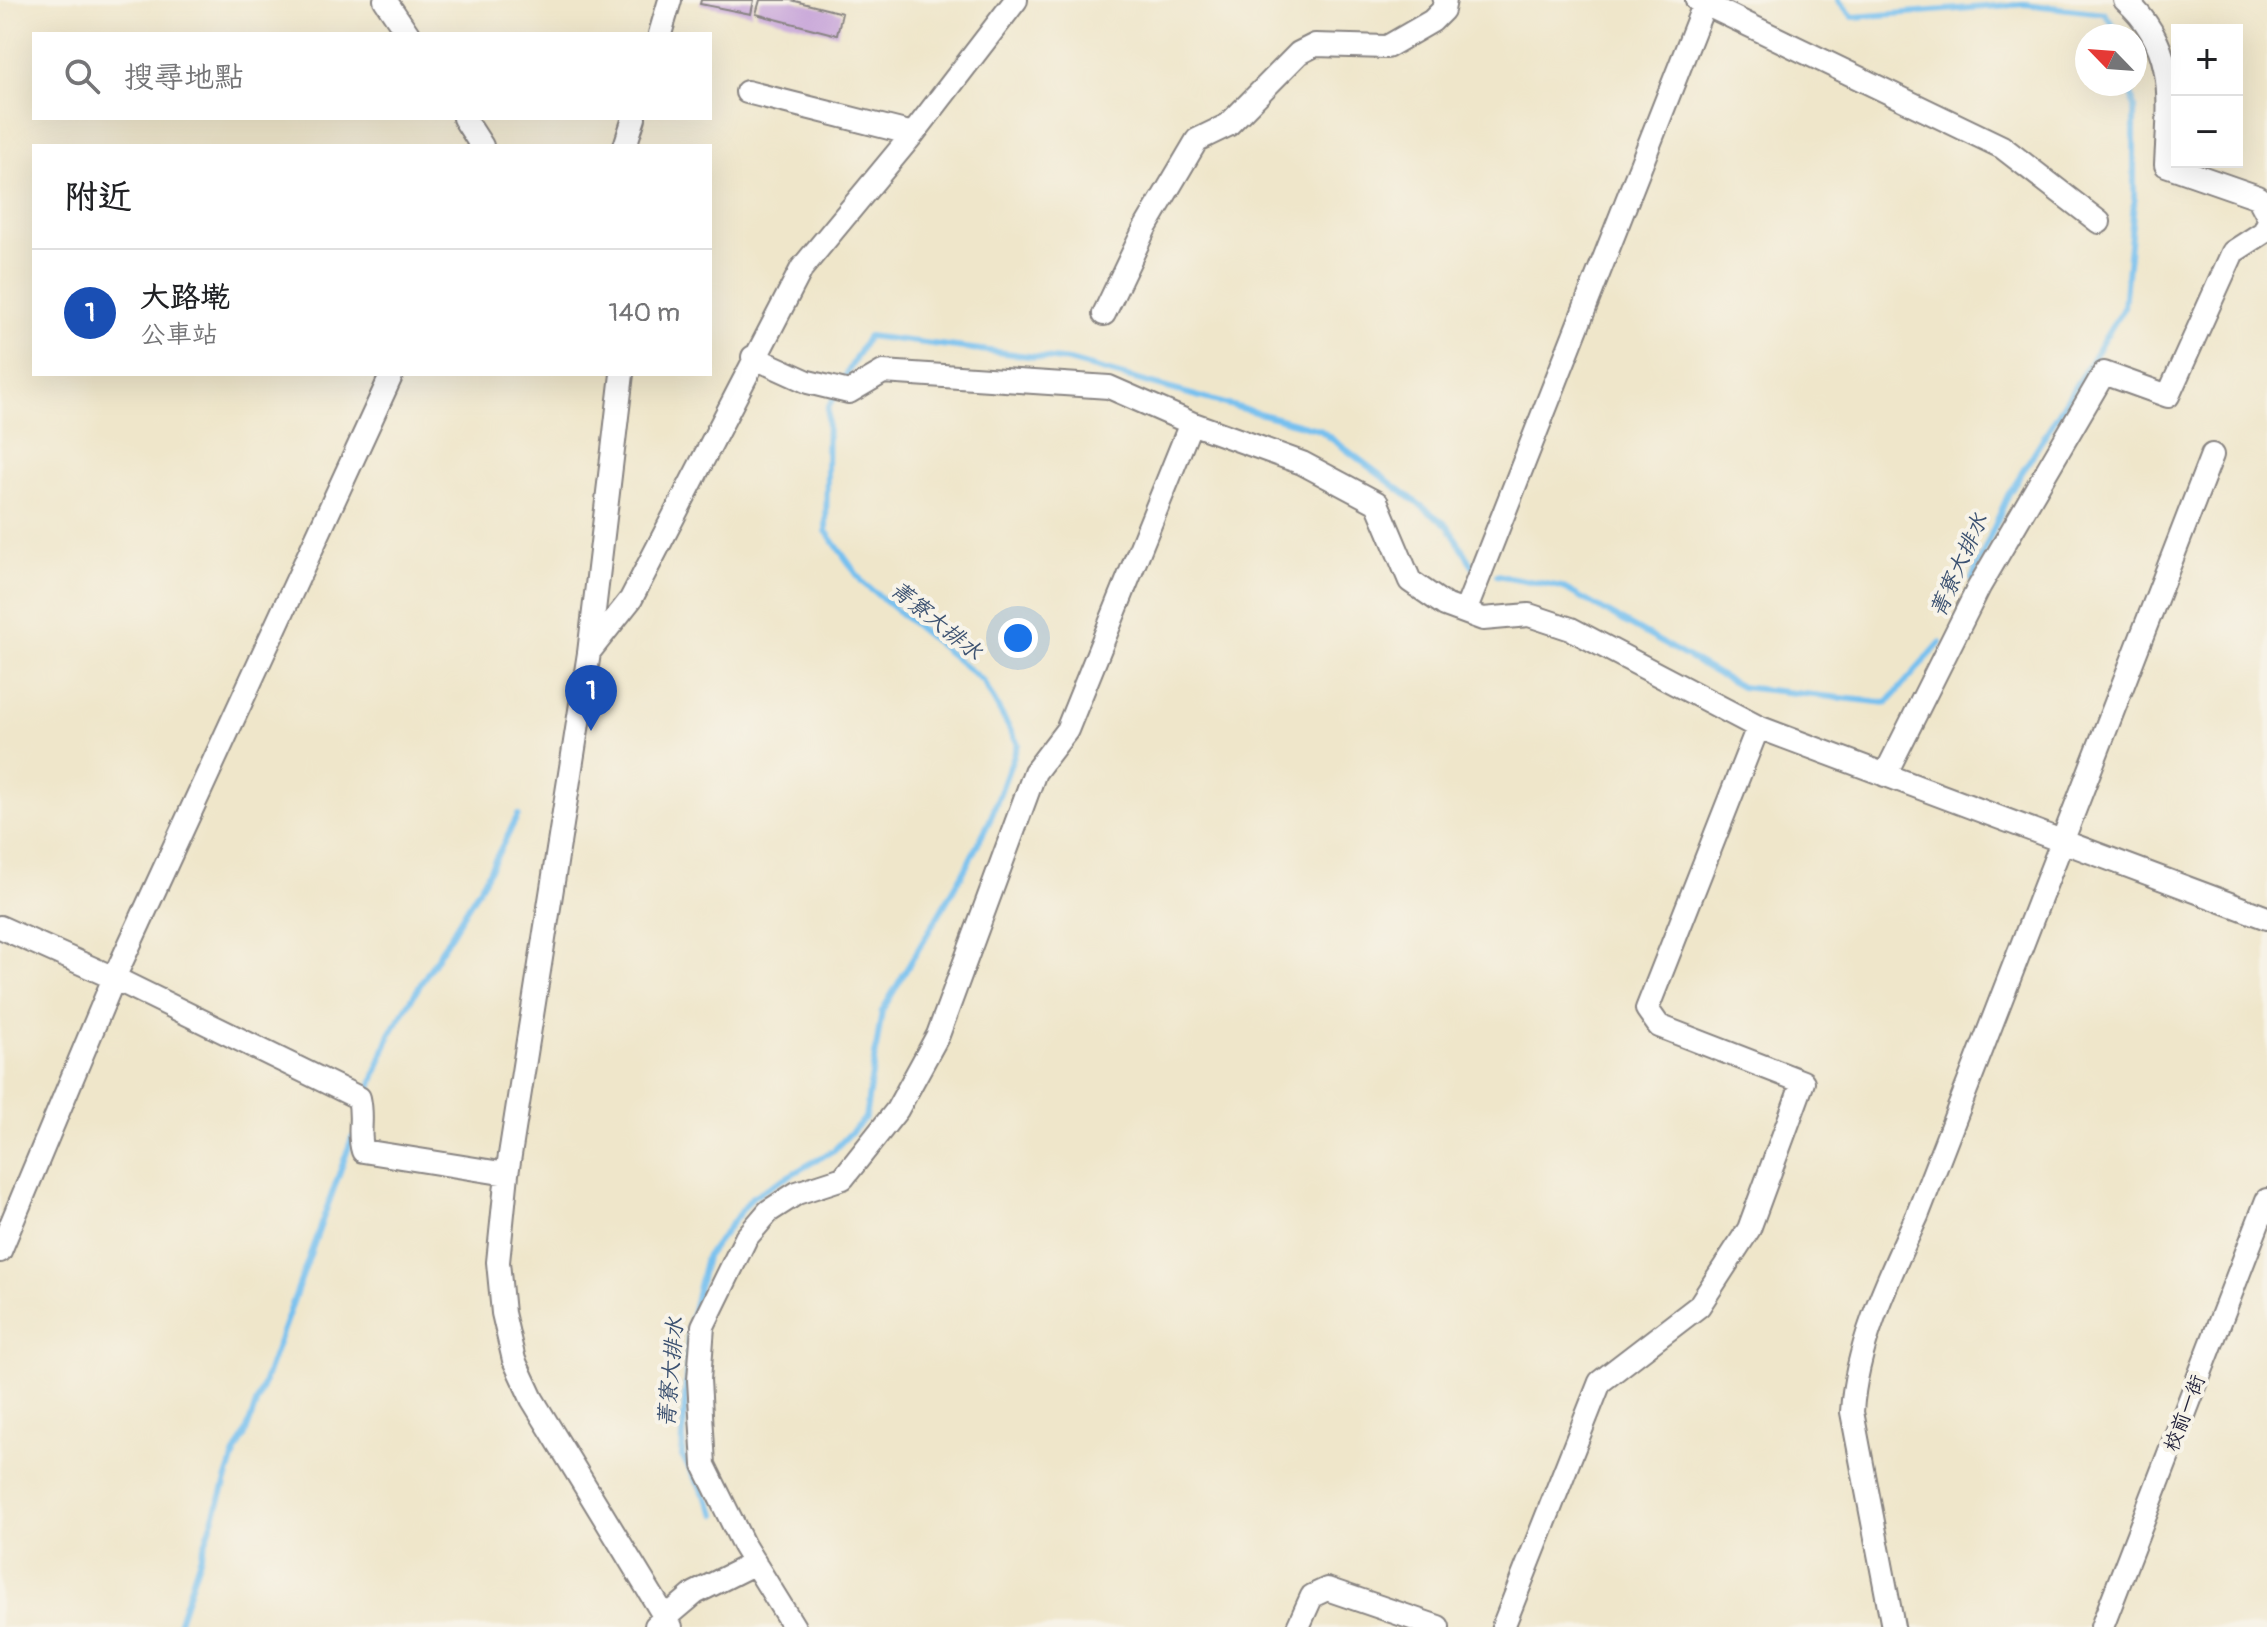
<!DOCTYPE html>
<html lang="zh-TW">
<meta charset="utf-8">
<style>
:root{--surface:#fff;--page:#f6f6f6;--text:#202124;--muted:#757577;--line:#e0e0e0;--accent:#d93025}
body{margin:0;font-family:Pangolin,"LXGW WenKai TC",sans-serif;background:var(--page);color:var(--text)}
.controls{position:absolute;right:24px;top:24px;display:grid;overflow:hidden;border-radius:0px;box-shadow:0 8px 32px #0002}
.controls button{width:72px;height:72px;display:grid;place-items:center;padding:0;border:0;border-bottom:2px solid var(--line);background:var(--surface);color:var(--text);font:40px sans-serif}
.compass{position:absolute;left:2075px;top:24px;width:72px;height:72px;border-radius:50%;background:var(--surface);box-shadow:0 8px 32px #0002;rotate:295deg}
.you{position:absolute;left:1018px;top:638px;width:28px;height:28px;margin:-20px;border:6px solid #fff;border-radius:50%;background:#1a73e8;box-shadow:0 0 0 12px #1a73e833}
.badge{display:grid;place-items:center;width:52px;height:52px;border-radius:50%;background:var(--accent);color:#fff;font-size:26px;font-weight:700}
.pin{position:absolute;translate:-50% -66px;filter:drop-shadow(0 2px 4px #0008)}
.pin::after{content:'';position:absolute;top:42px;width:28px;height:24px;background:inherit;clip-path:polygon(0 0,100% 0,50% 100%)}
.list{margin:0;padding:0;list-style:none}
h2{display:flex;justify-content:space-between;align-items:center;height:104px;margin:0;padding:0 32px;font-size:34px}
h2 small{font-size:26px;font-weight:400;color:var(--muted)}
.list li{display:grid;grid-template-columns:52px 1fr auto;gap:24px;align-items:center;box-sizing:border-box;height:128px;padding:0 32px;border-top:2px solid var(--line)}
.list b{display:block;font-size:30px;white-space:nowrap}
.list p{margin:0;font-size:26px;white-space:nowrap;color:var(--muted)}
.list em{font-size:26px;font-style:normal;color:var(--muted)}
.icon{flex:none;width:44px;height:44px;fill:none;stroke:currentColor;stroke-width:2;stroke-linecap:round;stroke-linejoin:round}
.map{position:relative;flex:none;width:2267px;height:1627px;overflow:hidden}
.search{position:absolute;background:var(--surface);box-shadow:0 8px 32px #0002;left:32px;top:32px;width:680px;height:88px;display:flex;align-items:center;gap:20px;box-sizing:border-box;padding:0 28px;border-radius:0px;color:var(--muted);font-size:30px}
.panel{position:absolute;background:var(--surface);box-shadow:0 8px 32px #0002;left:32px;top:144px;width:680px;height:232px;border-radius:0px}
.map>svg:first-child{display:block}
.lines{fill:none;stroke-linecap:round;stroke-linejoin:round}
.stream{stroke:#76c0ef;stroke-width:6}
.building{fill:#c8a6d9}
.minor-casing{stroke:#888482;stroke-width:26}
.minor{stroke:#fff;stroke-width:22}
.labels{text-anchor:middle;stroke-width:8;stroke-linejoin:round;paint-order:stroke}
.street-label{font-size:20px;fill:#22223b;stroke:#f7f3e8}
.water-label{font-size:22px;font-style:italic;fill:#3b5171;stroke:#f7f3e8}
</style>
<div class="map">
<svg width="2267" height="1627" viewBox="0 0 2267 1627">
<rect width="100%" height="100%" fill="#f7f3e8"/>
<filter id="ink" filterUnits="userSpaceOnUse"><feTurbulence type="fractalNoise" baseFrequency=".0125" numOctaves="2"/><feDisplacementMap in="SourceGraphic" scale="16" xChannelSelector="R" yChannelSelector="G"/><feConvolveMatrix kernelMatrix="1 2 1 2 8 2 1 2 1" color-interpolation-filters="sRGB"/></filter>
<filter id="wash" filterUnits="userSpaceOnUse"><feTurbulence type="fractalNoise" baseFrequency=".006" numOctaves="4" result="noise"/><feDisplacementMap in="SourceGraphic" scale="32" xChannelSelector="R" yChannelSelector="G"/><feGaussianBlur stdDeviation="1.8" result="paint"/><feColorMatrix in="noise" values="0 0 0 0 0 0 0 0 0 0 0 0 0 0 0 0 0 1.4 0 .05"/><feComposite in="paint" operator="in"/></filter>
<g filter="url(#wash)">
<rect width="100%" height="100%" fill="#efe6ca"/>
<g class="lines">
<path class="stream" d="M1838 0 1853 17 2024 4 2104 13 2122 36
M840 386 868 336 1069 361 1320 430 1448 526 1476 571
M1497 575 1562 587 1741 687 1887 703 1940 643
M1972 579 2008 495 2124 307 2134 202V109L2130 84
M366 1101 390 1034 485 879 518 815
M716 1514 682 1456 689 1327 706 1257 752 1197 834 1150 865 1118 882 1011 962 875 990 820 1018 744 983 681 863 583 826 531 828 408 835 396
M177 1627 235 1454 245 1435 352 1138"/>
</g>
<g id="blocks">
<path class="building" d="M701 0H754L751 14 700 4Z
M760 0H791L842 13 837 35 756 14Z"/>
</g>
</g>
<g filter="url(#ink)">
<use href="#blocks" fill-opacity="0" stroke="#888482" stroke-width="2"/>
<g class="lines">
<g class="minor-casing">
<path id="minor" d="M385 0 408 34
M1697 0 2002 147 2099 222
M2125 0C2178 47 2169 101 2166 165L2258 197 2267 214
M660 34 670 0
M747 92 913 134
M464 118 482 146
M625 146 634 118
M1104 314 1145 228 1197 140 1228 125 1299 53 1315 45 1387 47 1432 21 1443 10 1445 0
M753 357 808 382 849 392 883 372 1109 387 1191 423 1302 463 1377 503 1410 581 1445 605 1483 619 1529 615 1571 629 1758 727 2267 918
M622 374 589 653 507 1174 498 1262 503 1313 514 1360 532 1399 671 1627
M1465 612 1704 5
M589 652 631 599 802 268 913 134 1016 0
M1885 775 1979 587 2104 373 2168 396 2233 252 2264 232 2267 225
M0 927 114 978 359 1098C364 1121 357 1132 363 1151L507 1174
M0 1251 114 978 392 374
M656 1626 695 1593 755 1563
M794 1627 744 1546 704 1465 699 1380 703 1326 746 1238 769 1211 797 1193 843 1178 897 1110 938 1035 1035 772 1067 730 1191 423
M1298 1627 1312 1596 1327 1589 1438 1627
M1503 1627 1600 1382 1699 1306 1749 1229 1803 1082 1659 1026 1647 1009 1758 727
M1893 1627 1852 1412C1856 1345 1889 1277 1917 1216L2212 455
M2102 1627 2267 1200"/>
</g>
<use href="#minor" class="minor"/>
</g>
</g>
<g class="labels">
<g class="street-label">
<text transform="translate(2184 1413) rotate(-69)" y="7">校前一街</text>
</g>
<g class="water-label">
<text transform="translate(1958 565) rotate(-66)" y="8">菁寮大排水</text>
<text transform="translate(937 620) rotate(39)" y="8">菁寮大排水</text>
<text transform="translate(670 1372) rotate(-85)" y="8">菁寮大排水</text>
</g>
</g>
</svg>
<div class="controls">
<button>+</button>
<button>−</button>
</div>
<svg class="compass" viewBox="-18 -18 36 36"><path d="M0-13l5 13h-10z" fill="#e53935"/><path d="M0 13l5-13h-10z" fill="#757577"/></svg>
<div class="you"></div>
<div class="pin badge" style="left:591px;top:731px;background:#1a4fb4">1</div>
<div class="search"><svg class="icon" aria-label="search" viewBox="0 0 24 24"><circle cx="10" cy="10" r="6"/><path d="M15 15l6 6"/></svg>搜尋地點</div>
<section class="panel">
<h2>附近<small></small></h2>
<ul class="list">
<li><span class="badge" style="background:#1a4fb4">1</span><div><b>大路墘</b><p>公車站</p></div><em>140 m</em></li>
</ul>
</section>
</div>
